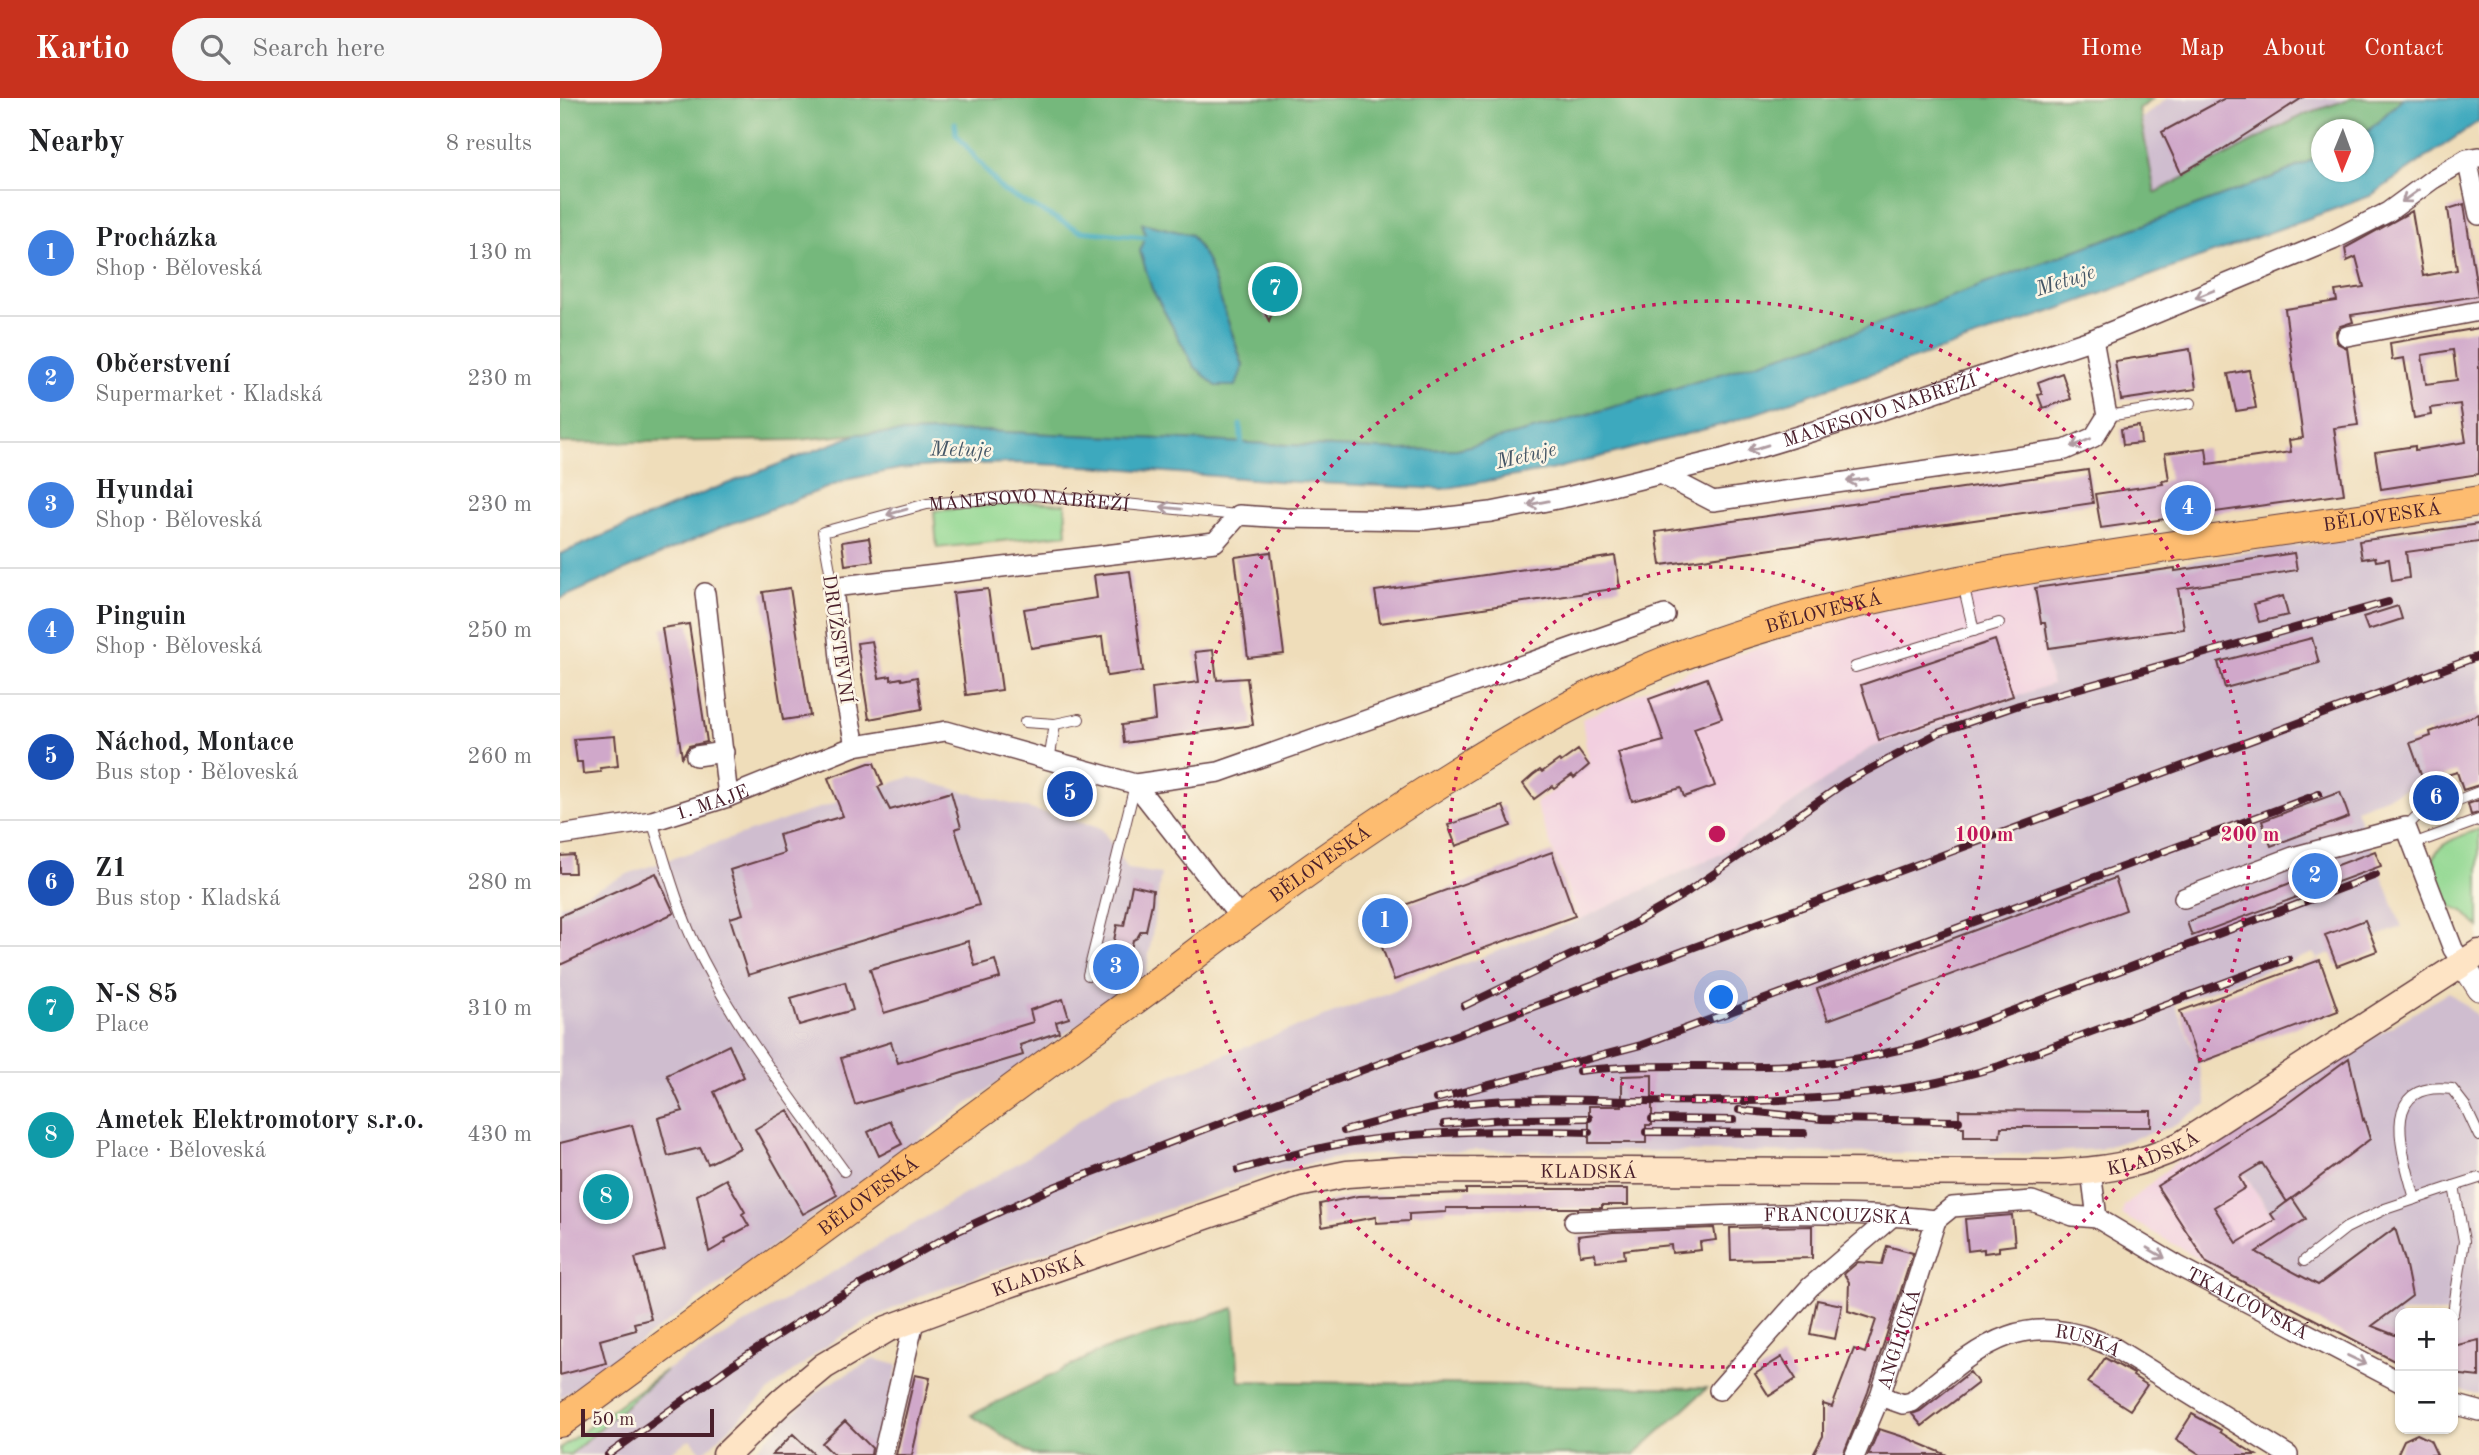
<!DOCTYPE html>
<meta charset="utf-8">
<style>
:root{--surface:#fff;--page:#f6f6f6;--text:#202124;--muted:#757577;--line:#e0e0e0;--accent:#c8321e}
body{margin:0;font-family:"Old Standard TT",serif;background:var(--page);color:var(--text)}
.controls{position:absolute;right:21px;bottom:21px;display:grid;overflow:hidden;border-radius:14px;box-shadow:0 2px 5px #0004}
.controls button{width:63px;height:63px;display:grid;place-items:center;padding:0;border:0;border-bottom:2px solid var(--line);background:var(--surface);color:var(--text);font:35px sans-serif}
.compass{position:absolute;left:1751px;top:21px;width:63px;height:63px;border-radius:50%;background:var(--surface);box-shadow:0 2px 5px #0004;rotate:181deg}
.scale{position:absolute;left:21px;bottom:18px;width:133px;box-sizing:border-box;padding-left:7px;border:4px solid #4a1f2b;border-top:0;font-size:19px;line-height:24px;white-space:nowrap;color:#4a1f2b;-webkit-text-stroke:5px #fcf5e5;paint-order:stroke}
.you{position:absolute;left:1162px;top:900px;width:24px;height:24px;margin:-18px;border:5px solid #fff;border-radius:50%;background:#1a73e8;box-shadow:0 0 0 10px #1a73e833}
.badge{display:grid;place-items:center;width:46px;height:46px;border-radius:50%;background:var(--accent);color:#fff;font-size:23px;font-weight:700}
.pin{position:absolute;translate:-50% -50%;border:4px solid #fff;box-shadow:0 2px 7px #0006}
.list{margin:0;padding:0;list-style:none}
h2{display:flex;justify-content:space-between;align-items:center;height:91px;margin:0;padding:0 28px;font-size:30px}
h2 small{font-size:23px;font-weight:400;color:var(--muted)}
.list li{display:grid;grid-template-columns:46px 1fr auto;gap:21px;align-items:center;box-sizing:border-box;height:126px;padding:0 28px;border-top:2px solid var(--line)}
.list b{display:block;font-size:26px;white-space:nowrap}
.list p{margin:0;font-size:23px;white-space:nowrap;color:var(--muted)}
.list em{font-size:23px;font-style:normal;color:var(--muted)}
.icon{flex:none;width:38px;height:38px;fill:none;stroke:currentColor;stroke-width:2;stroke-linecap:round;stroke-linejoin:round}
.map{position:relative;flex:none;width:1919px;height:1357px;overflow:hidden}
header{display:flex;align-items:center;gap:42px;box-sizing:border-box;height:98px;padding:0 35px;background:var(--accent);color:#fff}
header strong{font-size:33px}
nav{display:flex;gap:38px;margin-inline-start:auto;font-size:24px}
.search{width:490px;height:63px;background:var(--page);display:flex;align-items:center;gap:18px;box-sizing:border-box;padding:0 24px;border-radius:38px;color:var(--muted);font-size:26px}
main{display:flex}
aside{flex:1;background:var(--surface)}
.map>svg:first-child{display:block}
.built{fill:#f2cfe0}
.industrial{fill:#cfbdcf}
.green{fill:#92d892;stroke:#6e7c5e;stroke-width:2}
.forest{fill:#75b87c;stroke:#606c54;stroke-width:2;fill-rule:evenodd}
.water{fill:#3ea9be;stroke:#446474;stroke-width:2}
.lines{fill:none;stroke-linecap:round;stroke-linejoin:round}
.stream{stroke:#3ea9be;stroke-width:5}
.building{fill:#d0a8ca;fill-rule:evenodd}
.service-casing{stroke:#633c40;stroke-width:12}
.minor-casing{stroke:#633c40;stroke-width:22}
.tertiary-casing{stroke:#633c40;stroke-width:25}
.secondary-casing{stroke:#633c40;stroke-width:29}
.primary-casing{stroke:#633c40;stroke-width:32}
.service{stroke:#fff;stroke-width:10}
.minor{stroke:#fff;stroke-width:19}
.tertiary{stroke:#fff;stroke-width:23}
.secondary{stroke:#fee4c5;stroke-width:26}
.primary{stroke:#fdbc6f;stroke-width:30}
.rail-casing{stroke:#4a1f2b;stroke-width:8}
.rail{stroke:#fcf5e5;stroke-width:5;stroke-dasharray:16;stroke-linecap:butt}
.oneway{stroke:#ae9aa0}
.ring{fill:none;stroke:#c2185b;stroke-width:3.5;stroke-dasharray:3.5 7}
.labels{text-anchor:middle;stroke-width:5;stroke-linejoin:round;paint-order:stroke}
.street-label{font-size:19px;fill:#4a1f2b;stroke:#fcf5e5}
.water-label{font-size:21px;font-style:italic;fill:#455666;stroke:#fcf5e5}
.centre{fill:#c2185b;stroke:#fcf5e5;stroke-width:3.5}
.ring-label{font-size:21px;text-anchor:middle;font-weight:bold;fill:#c2185b;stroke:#fcf5e5;stroke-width:5;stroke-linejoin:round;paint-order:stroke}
</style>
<header>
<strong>Kartio</strong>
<div class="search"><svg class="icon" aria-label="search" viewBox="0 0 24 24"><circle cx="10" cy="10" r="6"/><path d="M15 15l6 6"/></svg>Search here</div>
<nav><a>Home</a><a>Map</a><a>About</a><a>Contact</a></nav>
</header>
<main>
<aside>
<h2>Nearby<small>8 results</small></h2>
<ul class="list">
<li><span class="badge" style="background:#3f7fe0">1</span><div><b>Procházka</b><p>Shop · Běloveská</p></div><em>130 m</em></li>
<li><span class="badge" style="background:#3f7fe0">2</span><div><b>Občerstvení</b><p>Supermarket · Kladská</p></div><em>230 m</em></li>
<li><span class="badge" style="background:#3f7fe0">3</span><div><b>Hyundai</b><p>Shop · Běloveská</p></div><em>230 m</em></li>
<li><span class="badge" style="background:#3f7fe0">4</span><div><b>Pinguin</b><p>Shop · Běloveská</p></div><em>250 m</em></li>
<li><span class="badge" style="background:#1a4fb4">5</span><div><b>Náchod, Montace</b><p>Bus stop · Běloveská</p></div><em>260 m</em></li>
<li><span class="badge" style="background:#1a4fb4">6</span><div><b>Z1</b><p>Bus stop · Kladská</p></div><em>280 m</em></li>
<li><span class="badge" style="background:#0f9aa8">7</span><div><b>N-S 85</b><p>Place</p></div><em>310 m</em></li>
<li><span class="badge" style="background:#0f9aa8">8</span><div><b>Ametek Elektromotory s.r.o.</b><p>Place · Běloveská</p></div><em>430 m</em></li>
</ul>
</aside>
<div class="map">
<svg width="1919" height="1357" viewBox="0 0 1919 1357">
<rect width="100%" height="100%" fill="#fcf5e5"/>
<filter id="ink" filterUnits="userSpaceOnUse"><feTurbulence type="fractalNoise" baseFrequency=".0143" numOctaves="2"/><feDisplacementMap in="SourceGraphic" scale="14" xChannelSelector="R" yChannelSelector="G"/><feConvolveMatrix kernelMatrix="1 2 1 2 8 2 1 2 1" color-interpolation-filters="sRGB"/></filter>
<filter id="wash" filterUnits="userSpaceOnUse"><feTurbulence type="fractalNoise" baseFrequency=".00686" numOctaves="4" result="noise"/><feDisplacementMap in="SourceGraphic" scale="28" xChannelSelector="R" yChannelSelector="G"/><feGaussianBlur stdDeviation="1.57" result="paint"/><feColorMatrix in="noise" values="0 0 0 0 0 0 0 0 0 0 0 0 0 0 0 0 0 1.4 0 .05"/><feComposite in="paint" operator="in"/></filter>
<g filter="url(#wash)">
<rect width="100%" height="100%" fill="#efddba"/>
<path class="built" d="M1472 489 1477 529 1492 586 1310 650 1161 756 1019 822 975 705 1029 668 1022 621 1129 572 1296 517Z
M1657 1034 1723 1136 1665 1175 1562 1117 1564 1108 1619 1061Z"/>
<path class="industrial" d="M1608 0H1829L1762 32 1600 122 1582 20Z
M1919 423V615L1849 641 1864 684 1796 711 1842 829 1757 861 1754 855 1615 906 1638 963 1647 1006 1611 1029 1539 1051 1456 1056 916 1052 787 1058 743 1067 696 1080 366 1196 314 1219 270 1245 216 1287 143 1355 130 1341 106 1357H10L106 1272 463 1062 553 999 1019 822 1161 756 1310 650 1492 586 1477 529 1472 489 1682 455Z
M350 679 541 730 568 771 601 776 586 877 43 1271 0 1300V808L70 775Z
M1889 894 1915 916 1919 923V1297L1893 1289V1215H1840V1265L1665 1175 1723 1135 1657 1034Z
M314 1261 338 1267 315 1357H190L227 1320 265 1288Z"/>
<path class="green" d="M471 404 505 406 507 436 377 450 374 413Z
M1919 731V830L1903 813 1887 807C1865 757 1866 750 1919 731Z
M106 1272 10 1357H0V1350Z"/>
<path class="forest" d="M0 0H1593L1579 12 1595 95 1745 16 1793 0H1843L1804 37V32H1762L1761 58 1716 78 1293 235 1090 298 989 328 897 351 840 352 424 333 298 336 238 342 0 345ZM582 125 631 137 647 162 683 267 634 268 592 191 580 153 586 139Z
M674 1210 679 1283 1147 1290 1074 1357H473L411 1317 543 1252Z"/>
<path class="water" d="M1843 0H1919V23L1810 98 1493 213 1168 325 995 371 882 391 717 383 543 369 455 365 384 367 339 371 290 381 160 430 0 501V456L151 392 298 336 424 333 840 352 897 351 989 328 1090 298 1293 235 1716 78 1761 58 1762 74H1804V37Z
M582 125 631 137 647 162 683 268 676 288H656L634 268 592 191 580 153 586 139Z"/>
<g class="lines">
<path class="stream" d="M395 25 396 36 443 93 520 133 586 139 588 142
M680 327 682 349"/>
</g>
<g id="blocks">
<path class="building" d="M1665 0H1742L1657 55 1621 75 1602 34Z
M1904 106 1918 198 1791 217 1793 224 1780 228 1776 233 1777 245 1787 250 1798 327 1774 330 1784 396 1541 430 1535 396 1603 386 1602 383 1609 382 1605 355 1646 350 1648 366 1731 354 1729 342 1743 340 1725 211 1777 203 1775 193 1804 189 1796 159 1787 163 1785 150 1852 113 1863 178 1897 172 1888 111Z
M726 170V179L731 185 730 197 717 202 709 223 700 205V171Z
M1919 230V376L1821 391 1815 354 1855 348V352L1906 344 1900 306 1870 310 1871 317 1854 320 1844 260 1832 262 1830 245ZM1893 252 1897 282 1866 286 1862 257Z
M1630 251 1636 291 1561 302 1555 263Z
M1689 272 1696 310 1676 313 1668 276Z
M1502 275 1511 301 1483 310 1478 297 1482 296 1478 284Z
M1579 328 1581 345 1563 347 1561 331Z
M1528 372 1533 405 1101 467 1096 434Z
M1919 426V444L1846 454 1849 480 1832 483 1829 461 1816 463 1815 459 1802 461 1799 443Z
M309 440 313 463 285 467 282 444Z
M711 454 724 556 688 560 675 459Z
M1734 455 1737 472 1618 491 1624 531 1489 550 1485 525H1481L1475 490 1615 470V473Z
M1055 458 1060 490 820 525 815 493Z
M570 473 583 573 547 578 542 539 471 550 464 511 537 500 534 477Z
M230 490 250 618 223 622 203 494Z
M428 491 442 592 406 597 393 495Z
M1723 498 1728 517 1699 524 1694 506Z
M1838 508 1842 521 1808 532 1803 519Z
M129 526 147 644 129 648 122 659 102 530Z
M1752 540 1759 565 1665 590 1658 564Z
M1435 542 1453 598 1319 642 1301 587Z
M312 543 319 580 331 578V582L341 580 342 582 357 579 362 611 309 621 297 545Z
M653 552 657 582 687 580 693 627 564 645 562 627 595 622 592 590 639 584 635 554Z
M1147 580 1162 620 1134 630 1155 688 1124 699 1121 690 1072 703 1058 655 1104 643 1089 601Z
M1919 616V687L1903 692 1897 674 1864 684 1850 645 1871 638 1870 634Z
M55 638 58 668 40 670 41 674 23 676 22 664H17L14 641Z
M1018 652 1029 667 1014 680 1012 677 994 690 992 688 974 701 963 686 973 677 980 672 982 674 999 662 1001 664Z
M309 665H314L323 687 318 689 330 712 391 694 401 729 395 731 419 807 188 877 170 820 183 816 170 772 224 755 219 737 283 718 268 680Z
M1780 694 1789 719 1711 748 1702 723Z
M1919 702V715L1911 717 1908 706Z
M943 708 951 728 896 748 888 727Z
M1815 753 1821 768 1632 838 1627 824Z
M992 754 1015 818 834 882 811 819Z
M14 757 15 775H0V758Z
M96 775 114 815 0 867V818Z
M1555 780 1566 812 1268 922 1257 891Z
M572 787 593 792 592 805 586 833H581L577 840 573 842 569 861 551 858 557 827 564 828Z
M1805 822 1817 853 1777 868 1765 837Z
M408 843 415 868 435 862 440 880 324 915 310 871Z
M1760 862 1778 913 1639 965 1620 913Z
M285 884 293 912 239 927 231 900Z
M503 901 509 920 496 924 499 934 460 947 463 957 295 1007 281 960 331 944 338 965 473 924 470 912Z
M169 947 184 979 154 994 180 1050 148 1066 140 1050 108 1058 98 1020 123 1013 107 977Z
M1789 960 1803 1022 1804 1021 1810 1041 1727 1104 1702 1065 1679 1079 1685 1090 1654 1109 1677 1145 1715 1122 1711 1116 1732 1100 1746 1121 1696 1154 1758 1187 1835 1130 1845 1163 1852 1198 1812 1228 1840 1239V1266L1647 1165 1597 1088 1728 1005Z
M1092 977V1027H1086V1045H1029V1008H1062V978Z
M228 1012 277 1097 243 1116 195 1031Z
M1399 1012 1591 1013V1029H1441L1440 1039H1404V1029H1399Z
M330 1023 342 1046 319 1058 308 1034Z
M72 1027 105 1152 75 1160 91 1221 74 1225 76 1232 40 1242 46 1265 0 1277V1045Z
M166 1081 185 1114 182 1116 189 1128 165 1141 166 1144 149 1154 137 1097Z
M906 1091H1068V1107H1042V1110H886V1114L849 1116V1123L816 1125V1119L762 1129 760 1106 798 1098 906 1095Z
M1452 1117 1455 1147 1439 1149V1153L1424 1155V1151L1408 1153 1405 1121Z
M1252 1128V1160L1171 1162 1170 1130Z
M1154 1130 1156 1142 1140 1144 1141 1152 1112 1155 1111 1147 1090 1149 1064 1152 1065 1160 1036 1163 1035 1155 1020 1157 1018 1138 1053 1134Z
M1327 1148 1353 1155 1308 1294 1283 1357H1253L1263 1338V1306L1272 1309 1294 1251 1305 1255 1316 1222 1288 1213 1289 1184 1284 1176 1298 1164 1322 1166Z
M1257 1202 1282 1207 1275 1241 1250 1236Z
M1919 1242V1279L1893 1276V1248Z
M1222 1259 1236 1281 1209 1298 1195 1276Z
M1545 1260 1574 1276 1573 1278 1587 1287 1570 1312 1528 1285Z
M1410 1274 1418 1285 1362 1328 1352 1316 1360 1313Z
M355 1277 370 1280 357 1335 352 1357H336Z
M1632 1316 1661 1332 1660 1334 1696 1357H1641L1616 1341Z
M285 1323 312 1350 311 1357H274L262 1345Z
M1319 1331 1347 1340 1387 1357H1308Z
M233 1336 255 1357H212Z
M1857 1336 1870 1342 1877 1357H1837L1844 1342Z"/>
</g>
</g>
<g filter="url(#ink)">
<use href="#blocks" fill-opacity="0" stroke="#633c40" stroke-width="2"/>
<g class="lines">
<g class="service-casing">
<g id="service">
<path d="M1547 318 1631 305"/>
<path d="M1403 486 1414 533"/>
<path id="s1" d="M273 489 263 434 367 406 474 397 677 417"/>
<path d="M1295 569 1439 525"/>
<path d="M465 624 495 626"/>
<path d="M489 663 495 626 519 621"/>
<path d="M92 723C105 762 115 803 132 840 171 924 230 998 284 1073"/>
<path d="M1846 729 1857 718 1919 694"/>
<path d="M1853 746 1919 722"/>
<path d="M528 877 575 687"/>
<path d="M1855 1101C1843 1056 1816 982 1892 991L1905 1008 1919 1038"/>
<path d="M1744 1163 1786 1130 1825 1111 1894 1088"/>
<path d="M1893 1215 1904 1143 1894 1088 1919 1080"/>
</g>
</g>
<g class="minor-casing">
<g id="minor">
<path d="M1907 61 1919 117"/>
<path d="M1787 238 1919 213"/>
<path d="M1101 376 1153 403 1505 352 1534 339 1547 318 1533 241"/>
<path d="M145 495 168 699"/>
<path id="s2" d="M295 648 282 581 273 489 655 444 679 417 725 420 862 422 931 414 1007 399 1162 361 1313 315 1533 241 1570 226 1773 142 1828 114 1873 81 1907 61 1919 59"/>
<path d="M136 658 164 654"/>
<path d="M575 686 681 821"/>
<path id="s3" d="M0 737 92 723 168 699 295 648 386 633 575 686 659 674 1105 517"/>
<path d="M1624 800 1733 759 1846 729 1893 851 1903 866"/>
<path id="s4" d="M1537 1120 1618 1168 1840 1284"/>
<path id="s5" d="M1014 1123C1132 1120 1258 1109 1376 1122L1392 1109 1472 1103 1513 1118 1537 1120 1531 1073"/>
<path d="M1159 1292 1250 1189 1334 1117"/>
<path id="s6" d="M1320 1298 1343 1306 1352 1304C1420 1248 1461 1207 1553 1249L1728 1357"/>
<path d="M1893 1306 1919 1313"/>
<path d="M323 1357 355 1219"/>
<path id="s7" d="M1295 1357 1320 1298 1376 1122"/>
</g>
</g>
<g class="tertiary-casing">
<path id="tertiary" d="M1903 866 1919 891"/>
</g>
<g class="secondary-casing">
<g id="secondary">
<path id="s8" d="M166 1357 222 1303 264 1268 327 1231 441 1189 738 1086 787 1076 845 1072 1494 1075C1538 1073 1580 1068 1621 1047L1919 855"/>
</g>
</g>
<g class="primary-casing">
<g id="primary">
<path id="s9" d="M0 1324 613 873C703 804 795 737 892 677 954 638 1018 601 1085 572 1203 521 1329 495 1455 473 1609 447 1764 427 1919 403"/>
</g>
</g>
<use href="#service" class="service"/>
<use href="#minor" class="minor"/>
<use href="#tertiary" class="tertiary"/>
<use href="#secondary" class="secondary"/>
<use href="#primary" class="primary"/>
<g class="rail-casing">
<path id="rail" d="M904 908 1059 834 1123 797 1286 684 1378 635 1459 607 1828 504
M1019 973C1097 963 1176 972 1255 966 1291 963 1326 955 1361 947L1816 777
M876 1001 1081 947 1759 696
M1179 1012 1262 1021 1399 1023
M1092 1021 1173 1022
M884 1026 946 1021 1029 1020
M784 1033C825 1021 866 1010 908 1005 962 999 1017 1002 1072 1003 1197 1004 1317 1006 1439 968L1728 861
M1086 1034 1244 1035
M678 1072C716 1061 754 1050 793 1044 871 1032 950 1032 1029 1034
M48 1357 171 1268 269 1204 398 1133 494 1089 711 1006 1919 558"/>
</g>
<use href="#rail" class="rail"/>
</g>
<defs><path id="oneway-shaft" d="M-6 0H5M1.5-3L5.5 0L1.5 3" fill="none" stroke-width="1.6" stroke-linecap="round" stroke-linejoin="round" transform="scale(1.75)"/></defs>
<g class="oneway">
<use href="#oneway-shaft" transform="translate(1850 98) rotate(144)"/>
<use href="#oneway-shaft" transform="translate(1645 196) rotate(158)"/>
<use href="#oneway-shaft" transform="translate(1521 345) rotate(156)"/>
<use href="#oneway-shaft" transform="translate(1198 350) rotate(163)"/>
<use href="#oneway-shaft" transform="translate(1297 382) rotate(172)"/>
<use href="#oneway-shaft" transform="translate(978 405) rotate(169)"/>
<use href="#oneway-shaft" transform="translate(611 410) rotate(-174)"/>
<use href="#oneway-shaft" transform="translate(337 414) rotate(164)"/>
<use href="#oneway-shaft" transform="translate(1596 1155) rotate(30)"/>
<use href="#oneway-shaft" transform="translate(1797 1262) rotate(26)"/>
</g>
</g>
<g class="ring">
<circle cx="1157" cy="736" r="267"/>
<circle cx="1157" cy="736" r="533"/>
</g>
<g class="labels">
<g class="street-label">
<text dy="7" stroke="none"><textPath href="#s2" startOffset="1236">MÁNESOVO NÁBŘEŽÍ</textPath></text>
<text dy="7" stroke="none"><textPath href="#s1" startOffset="266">MÁNESOVO NÁBŘEŽÍ</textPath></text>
<text dy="7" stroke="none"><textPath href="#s9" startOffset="2077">BĚLOVESKÁ</textPath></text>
<text dy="7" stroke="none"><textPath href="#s9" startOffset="1510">BĚLOVESKÁ</textPath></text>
<text transform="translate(279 541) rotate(82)" y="7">DRUŽSTEVNÍ</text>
<text dy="7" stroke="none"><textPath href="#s3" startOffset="156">1. MÁJE</textPath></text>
<text dy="7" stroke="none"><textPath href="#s9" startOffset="943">BĚLOVESKÁ</textPath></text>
<text dy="7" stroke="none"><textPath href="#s8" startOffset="1500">KLADSKÁ</textPath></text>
<text dy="7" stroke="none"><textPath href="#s8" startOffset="933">KLADSKÁ</textPath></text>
<text dy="7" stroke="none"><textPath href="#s9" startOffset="382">BĚLOVESKÁ</textPath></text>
<text dy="7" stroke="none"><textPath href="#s5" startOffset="264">FRANCOUZSKÁ</textPath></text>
<text dy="7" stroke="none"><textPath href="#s8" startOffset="366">KLADSKÁ</textPath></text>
<text dy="7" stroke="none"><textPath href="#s4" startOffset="173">TKALCOVSKÁ</textPath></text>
<text dy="7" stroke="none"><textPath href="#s7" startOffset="124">ANGLICKÁ</textPath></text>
<text dy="7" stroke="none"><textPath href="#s6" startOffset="233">RUSKÁ</textPath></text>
</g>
<g class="water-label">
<text transform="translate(1505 182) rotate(-18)" y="7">Metuje</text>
<text transform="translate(401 351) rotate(1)" y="7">Metuje</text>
<text transform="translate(966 357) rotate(-13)" y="7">Metuje</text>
</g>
</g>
<circle cx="1157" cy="736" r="10" class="centre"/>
<g class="ring-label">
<text x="1424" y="743">100 m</text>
<text x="1690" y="743">200 m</text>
</g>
</svg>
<div class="controls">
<button>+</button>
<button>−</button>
</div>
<svg class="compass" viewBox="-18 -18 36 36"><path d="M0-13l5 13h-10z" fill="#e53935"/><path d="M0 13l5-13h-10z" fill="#757577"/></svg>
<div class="scale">50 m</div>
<div class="you"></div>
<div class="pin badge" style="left:825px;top:823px;background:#3f7fe0">1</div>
<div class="pin badge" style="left:1755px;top:778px;background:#3f7fe0">2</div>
<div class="pin badge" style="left:556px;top:869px;background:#3f7fe0">3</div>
<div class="pin badge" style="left:1628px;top:410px;background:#3f7fe0">4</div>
<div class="pin badge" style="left:510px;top:696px;background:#1a4fb4">5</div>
<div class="pin badge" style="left:1876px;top:700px;background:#1a4fb4">6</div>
<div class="pin badge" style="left:715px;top:191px;background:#0f9aa8">7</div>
<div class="pin badge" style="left:46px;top:1099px;background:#0f9aa8">8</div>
</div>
</main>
